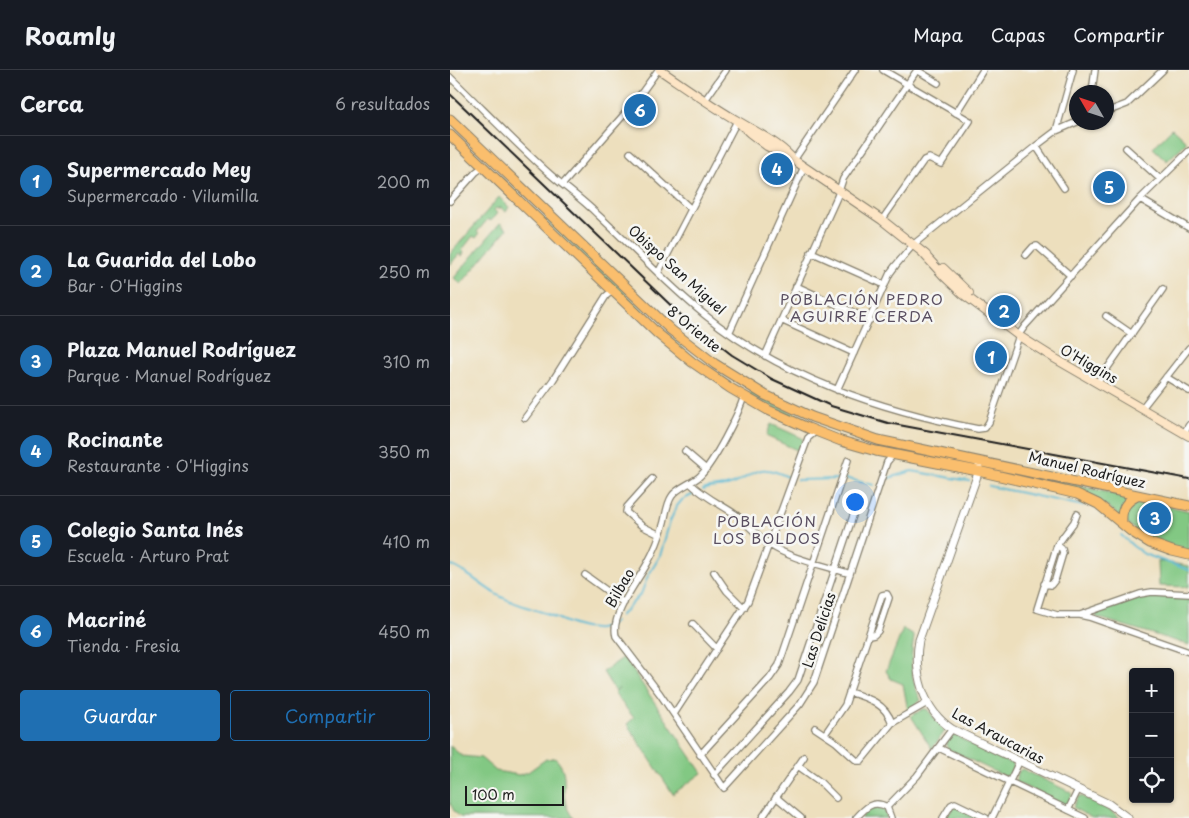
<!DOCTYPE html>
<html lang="es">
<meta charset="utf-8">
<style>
:root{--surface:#171b24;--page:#242831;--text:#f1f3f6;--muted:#9ea1a6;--line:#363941;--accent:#1f6fb2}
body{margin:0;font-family:"Playpen Sans",sans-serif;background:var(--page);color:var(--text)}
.controls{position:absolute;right:15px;bottom:15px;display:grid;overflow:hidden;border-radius:5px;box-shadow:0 1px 4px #0004}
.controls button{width:45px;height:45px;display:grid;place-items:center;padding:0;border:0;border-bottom:1px solid var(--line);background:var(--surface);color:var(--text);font:25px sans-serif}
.compass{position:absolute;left:619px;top:15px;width:45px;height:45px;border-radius:50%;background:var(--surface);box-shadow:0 1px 4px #0004;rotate:309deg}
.scale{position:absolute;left:15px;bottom:12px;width:99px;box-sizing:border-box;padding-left:5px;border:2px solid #1c1c1c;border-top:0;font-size:14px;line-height:18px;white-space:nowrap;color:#1c1c1c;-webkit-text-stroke:4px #f6f6f2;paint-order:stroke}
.you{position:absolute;left:404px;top:431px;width:18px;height:18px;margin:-12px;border:4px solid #fff;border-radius:50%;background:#1a73e8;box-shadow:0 0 0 8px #1a73e833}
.badge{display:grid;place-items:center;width:32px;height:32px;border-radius:50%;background:var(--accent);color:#fff;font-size:16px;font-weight:700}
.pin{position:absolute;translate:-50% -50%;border:2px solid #fff;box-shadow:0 1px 5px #0006}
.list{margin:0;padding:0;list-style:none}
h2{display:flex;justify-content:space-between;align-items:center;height:65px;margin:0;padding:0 20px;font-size:21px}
h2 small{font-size:16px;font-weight:400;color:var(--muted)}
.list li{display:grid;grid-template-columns:32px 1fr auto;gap:15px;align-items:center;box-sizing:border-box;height:90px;padding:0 20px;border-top:1px solid var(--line)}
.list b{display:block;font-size:19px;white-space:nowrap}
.list p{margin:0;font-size:16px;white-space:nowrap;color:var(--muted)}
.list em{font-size:16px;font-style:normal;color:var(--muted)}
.actions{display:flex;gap:10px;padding:15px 20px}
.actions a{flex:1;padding:11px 0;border:1px solid var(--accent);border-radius:5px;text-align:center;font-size:18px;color:var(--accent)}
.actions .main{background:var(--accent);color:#fff}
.icon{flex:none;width:28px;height:28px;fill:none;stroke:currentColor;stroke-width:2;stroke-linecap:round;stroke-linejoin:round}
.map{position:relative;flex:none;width:739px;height:748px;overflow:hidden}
header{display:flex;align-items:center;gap:30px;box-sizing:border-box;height:70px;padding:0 25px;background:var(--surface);border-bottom:1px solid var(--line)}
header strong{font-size:24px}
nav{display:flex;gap:28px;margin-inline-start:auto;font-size:18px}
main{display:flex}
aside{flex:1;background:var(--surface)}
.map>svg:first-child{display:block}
.green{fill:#82c883;stroke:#4f7250}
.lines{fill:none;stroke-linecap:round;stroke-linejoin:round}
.stream{stroke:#54b7d2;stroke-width:2}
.minor-casing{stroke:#847e6c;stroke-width:8}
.tertiary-casing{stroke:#847e6c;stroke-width:9}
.secondary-casing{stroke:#847e6c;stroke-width:10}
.primary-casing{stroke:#847e6c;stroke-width:11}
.minor{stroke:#fff;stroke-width:5.5}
.tertiary{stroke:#fff;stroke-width:7}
.secondary{stroke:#fde5c5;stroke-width:8}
.primary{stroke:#fabe6d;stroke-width:9}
.rail{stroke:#1c1c1c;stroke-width:2}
.labels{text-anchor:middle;stroke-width:5;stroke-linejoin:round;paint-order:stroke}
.street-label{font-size:14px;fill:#1c1c1c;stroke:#f6f6f2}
.neighbourhood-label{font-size:15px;letter-spacing:1px;fill:#5a4f61;stroke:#f6f6f2}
</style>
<header>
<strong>Roamly</strong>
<nav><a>Mapa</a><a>Capas</a><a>Compartir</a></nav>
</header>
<main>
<aside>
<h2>Cerca<small>6 resultados</small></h2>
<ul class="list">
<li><span class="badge">1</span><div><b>Supermercado Mey</b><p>Supermercado · Vilumilla</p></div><em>200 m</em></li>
<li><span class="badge">2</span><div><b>La Guarida del Lobo</b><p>Bar · O'Higgins</p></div><em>250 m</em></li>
<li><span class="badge">3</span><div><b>Plaza Manuel Rodríguez</b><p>Parque · Manuel Rodríguez</p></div><em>310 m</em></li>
<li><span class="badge">4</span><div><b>Rocinante</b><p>Restaurante · O'Higgins</p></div><em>350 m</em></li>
<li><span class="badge">5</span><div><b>Colegio Santa Inés</b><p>Escuela · Arturo Prat</p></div><em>410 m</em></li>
<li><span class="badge">6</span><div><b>Macriné</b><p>Tienda · Fresia</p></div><em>450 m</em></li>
</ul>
<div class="actions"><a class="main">Guardar</a><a>Compartir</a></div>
</aside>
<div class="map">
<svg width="739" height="748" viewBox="0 0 739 748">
<rect width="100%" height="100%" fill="#f6f6f2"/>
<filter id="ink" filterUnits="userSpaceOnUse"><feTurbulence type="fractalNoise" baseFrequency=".02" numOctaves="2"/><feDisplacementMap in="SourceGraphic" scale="10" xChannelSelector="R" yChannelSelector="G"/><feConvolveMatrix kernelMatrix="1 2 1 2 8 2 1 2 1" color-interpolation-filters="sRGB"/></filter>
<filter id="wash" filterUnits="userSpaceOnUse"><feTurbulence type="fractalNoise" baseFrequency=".0096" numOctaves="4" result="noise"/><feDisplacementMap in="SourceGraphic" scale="20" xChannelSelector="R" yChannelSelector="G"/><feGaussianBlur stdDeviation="1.12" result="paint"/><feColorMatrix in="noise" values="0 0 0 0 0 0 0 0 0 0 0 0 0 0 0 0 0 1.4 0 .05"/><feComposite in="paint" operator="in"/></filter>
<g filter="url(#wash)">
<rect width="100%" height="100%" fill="#eddfbd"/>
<path class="green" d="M722 58 737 72 717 91 703 78Z
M43 100 89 143 112 162 237 282 291 320 271 308 227 276 42 101Z
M49 127 59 137 56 142 50 137 48 139 46 138 44 140 47 143 41 151 38 149 27 162 29 164 26 168 23 166 12 180 14 182 12 186 9 184 0 195V184Z
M50 153 57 159 11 214 4 208Z
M300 321 326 335 367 354 362 356 300 326Z
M321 354 352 368 353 371 349 381 316 366Z
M544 400 582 408 608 411 739 441V481L718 477 690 464 657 436 543 401Z
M708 491 739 496V517L709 516Z
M697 526 739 529V575L646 547V543Z
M453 559 464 566C464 571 462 577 462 582 460 599 463 615 471 630L458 641 453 614 441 609 436 601Z
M174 587 252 703 223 724 177 654 184 648 164 623 169 618 165 621 153 602Z
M473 639H477L495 661 482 679 461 646Z
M506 665 510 666V668L560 693 561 692 563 693 564 697 559 707 558 708 498 679 496 675C498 669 500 665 506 665Z
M0 676 12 686 31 688 46 701 69 705 78 702 96 689 105 688C119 702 112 714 115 730 116 737 119 742 123 748L10 747 4 741 0 733Z
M572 699 622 723 619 733 615 735 565 712 569 701Z
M631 726 658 739 670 748H642L625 739 623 737 628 727Z
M426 736 435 741 437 748H411L418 739Z
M504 737H507L529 748H496Z"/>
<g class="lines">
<path class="stream" d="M394 408 424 415
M439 408 462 401 519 411
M347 410 389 409
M539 416 633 436
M253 420C262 416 271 418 280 415 307 405 305 391 338 407
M671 465 683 476 694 484 739 500
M0 495C18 502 29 514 46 524 62 534 82 538 100 545 114 551 127 559 144 559 152 560 158 556 165 552
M170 546 191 524 198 506 210 486 220 451 227 436 232 430 244 424"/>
</g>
</g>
<g filter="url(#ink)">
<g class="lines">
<g class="minor-casing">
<path id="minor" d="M0 7C34 40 66 74 101 105 116 118 133 130 147 144 183 177 216 214 255 245 333 308 431 340 528 359L535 358 539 352 570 263 575 256 690 129 739 81
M642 22 645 0
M255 30 276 0
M656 42 677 34 713 0
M506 43 533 0
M606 61 623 0
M586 76 614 118
M676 78 710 109
M180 83 241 139
M344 90 405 0
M113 114 185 32 208 0
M690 129 739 158
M0 131 26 102 33 97
M432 150 474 90 479 88 491 94 520 51 433 0
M361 182 435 215
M576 185 583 177 587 176 621 206
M208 203 287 51
M346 216 420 250
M656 246 682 264
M331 250 404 283
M279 263 354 97
M315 286 387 127 393 109 467 0 488 13
M716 307 739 321
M647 313 713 219
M387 320 440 203 446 195 464 174 586 76 606 61 627 52
M294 326C288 346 264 392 250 406 241 414 228 417 222 426 217 433 216 444 214 452 210 467 205 480 197 494 187 512 160 546 166 566L210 624 274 718 350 634 364 612 437 392 443 385
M692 338 739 278
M75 348 103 310 156 226 162 221
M734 363 739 355
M235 381 256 399
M202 409 177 437 176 442 192 456 210 465
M240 413C253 426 270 434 285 444 297 453 307 466 320 475 343 490 374 495 400 504
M627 444 624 452 607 475 587 539 607 545H630L639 547 739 582
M264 502 277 521 294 538
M135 505 174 533
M594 514 601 515 605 510 613 483 612 479 607 475
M630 545 690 524 702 522 739 524
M243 554 267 579
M399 622C418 628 435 633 442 653
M224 644 298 531 358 368 366 361
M365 658 386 672 407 691H411L442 653 477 633
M375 664 395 635 432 525 437 524 439 528 428 561 424 565 419 566
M489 678 635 748
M250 685 320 608 329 595 398 390
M348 696 369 711 386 728
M264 705 339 622 348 610 408 431
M326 727 351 748
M437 737 467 706 502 659
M618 740 628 720
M312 748 354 687
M406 748C415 738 423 729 437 737L441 748
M493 748 501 735 505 733 536 748
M542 748 569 692"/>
</g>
<g class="tertiary-casing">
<path id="tertiary" d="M529 396 527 406 469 570C463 603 473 640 502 659L659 734 678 748"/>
</g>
<g class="secondary-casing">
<path id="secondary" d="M210 0C235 17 260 35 286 50 304 61 326 71 341 87
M287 51 300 63 317 76 344 90 432 150 476 185
M472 182 494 206 513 224 569 266 604 288 739 366
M493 198 519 223"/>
</g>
<g class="primary-casing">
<path id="primary" d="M0 49 221 260 265 294 315 325 362 347 428 370 739 436
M0 65 208 264 242 292 280 318 318 340 358 358 391 371 426 381 528 401 627 424 648 434 682 462 700 473 722 481 739 485
M672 453C671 439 675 432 687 426"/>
</g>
<use href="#minor" class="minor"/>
<use href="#tertiary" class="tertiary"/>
<use href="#secondary" class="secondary"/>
<use href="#primary" class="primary"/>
<path class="rail" d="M0 24 233 247 282 285 322 309 381 336 438 353 739 409"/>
</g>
</g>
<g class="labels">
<g class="street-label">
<text transform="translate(227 200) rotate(42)" y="5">Obispo San Miguel</text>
<text transform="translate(244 259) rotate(39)" y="5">8 Oriente</text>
<text transform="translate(639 294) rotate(30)" y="5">O'Higgins</text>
<text transform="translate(637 400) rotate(13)" y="5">Manuel Rodríguez</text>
<text transform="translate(170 518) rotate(-60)" y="5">Bilbao</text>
<text transform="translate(369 560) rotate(-72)" y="5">Las Delicias</text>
<text transform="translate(548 666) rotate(28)" y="5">Las Araucarias</text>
</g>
<g class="neighbourhood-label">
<text x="412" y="235">POBLACIÓN PEDRO<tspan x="412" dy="17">AGUIRRE CERDA</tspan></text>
<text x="317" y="457">POBLACIÓN<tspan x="317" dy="17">LOS BOLDOS</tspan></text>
</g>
</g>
</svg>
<div class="controls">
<button>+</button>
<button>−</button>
<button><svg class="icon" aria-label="locate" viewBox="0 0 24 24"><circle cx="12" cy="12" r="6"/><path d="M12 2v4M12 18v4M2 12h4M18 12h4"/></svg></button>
</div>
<svg class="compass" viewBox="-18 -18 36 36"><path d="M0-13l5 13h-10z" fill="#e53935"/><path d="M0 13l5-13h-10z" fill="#9ea1a6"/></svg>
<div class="scale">100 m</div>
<div class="you"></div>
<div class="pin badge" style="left:541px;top:287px">1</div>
<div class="pin badge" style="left:554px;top:241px">2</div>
<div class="pin badge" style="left:705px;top:448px">3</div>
<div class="pin badge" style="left:327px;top:99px">4</div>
<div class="pin badge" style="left:659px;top:117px">5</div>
<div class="pin badge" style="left:190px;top:40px">6</div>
</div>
</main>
